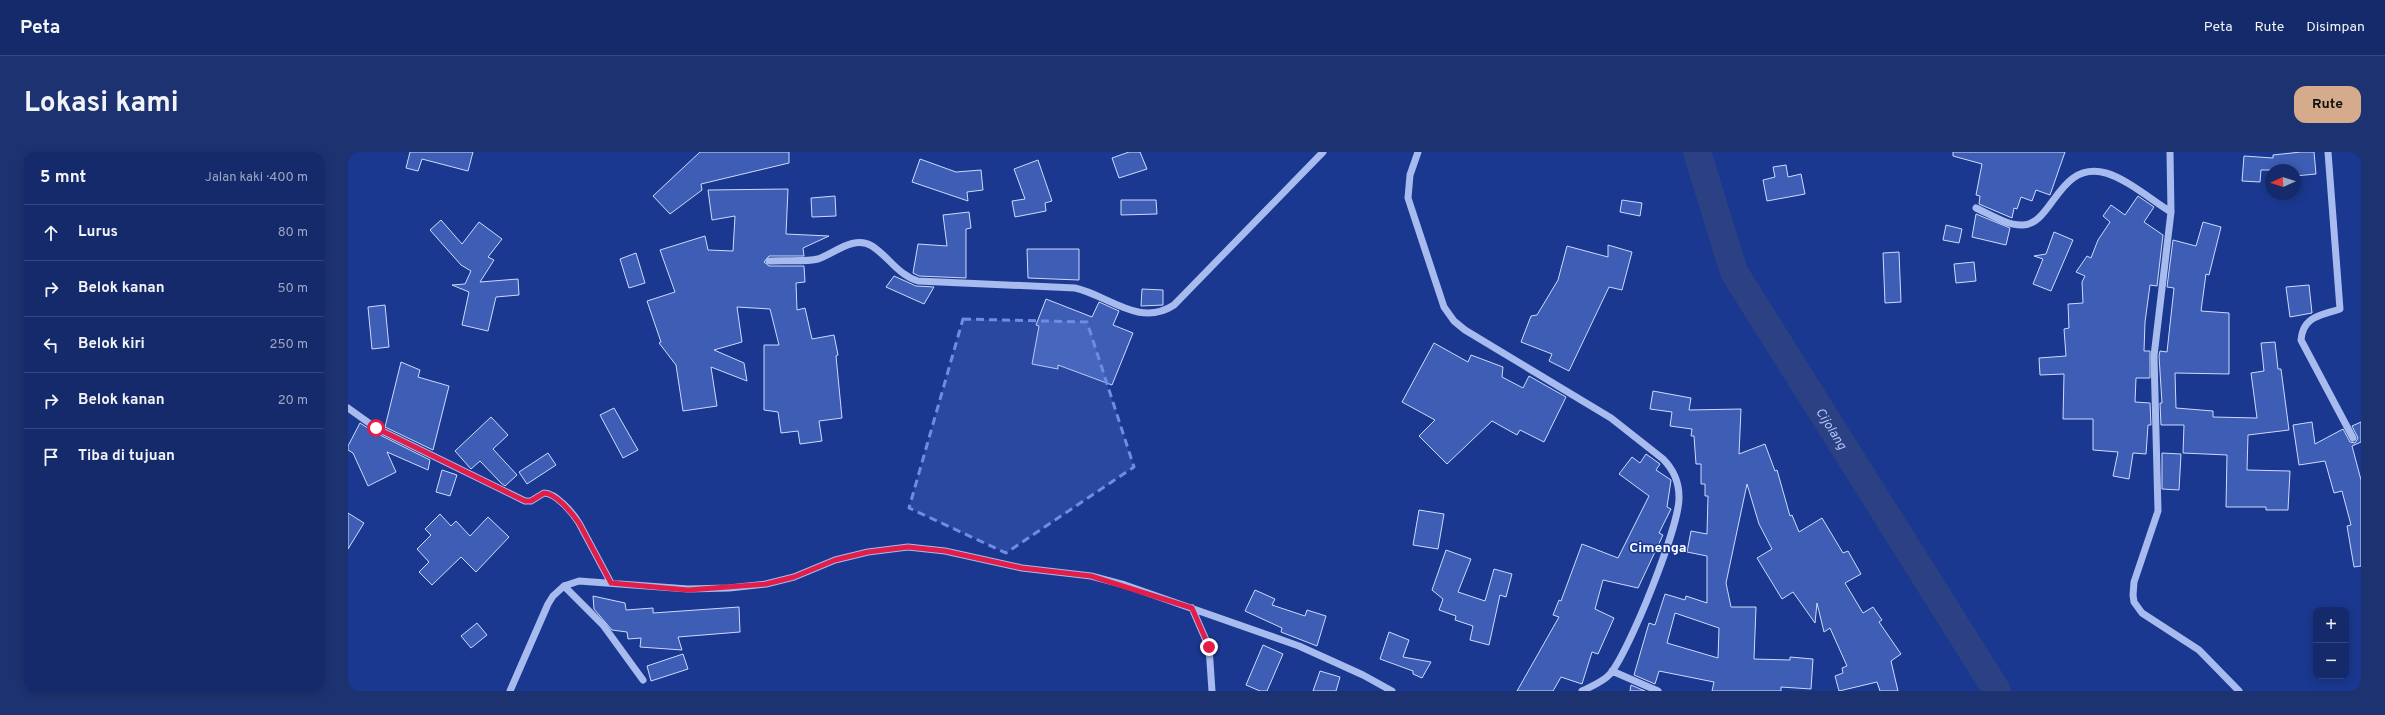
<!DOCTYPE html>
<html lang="id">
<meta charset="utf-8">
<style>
:root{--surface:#142a6b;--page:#1d3271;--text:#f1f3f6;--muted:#9da7c1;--line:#33467e;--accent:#d6ab8b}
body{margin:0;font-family:Overpass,sans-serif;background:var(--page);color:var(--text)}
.controls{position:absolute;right:12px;bottom:12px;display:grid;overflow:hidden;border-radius:8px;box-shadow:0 2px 10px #0003}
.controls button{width:36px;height:36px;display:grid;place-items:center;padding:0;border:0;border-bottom:1px solid var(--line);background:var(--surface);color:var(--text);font:20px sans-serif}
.compass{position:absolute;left:1917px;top:12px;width:36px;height:36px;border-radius:50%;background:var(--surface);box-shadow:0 2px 10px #0003;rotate:267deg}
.stop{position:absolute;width:12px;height:12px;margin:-9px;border:3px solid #e11d48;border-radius:50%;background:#fff}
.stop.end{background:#e11d48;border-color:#fff;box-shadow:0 1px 4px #0008}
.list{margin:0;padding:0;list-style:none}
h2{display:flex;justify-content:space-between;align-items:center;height:52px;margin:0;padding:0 16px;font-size:17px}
h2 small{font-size:13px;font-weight:400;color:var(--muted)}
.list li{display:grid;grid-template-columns:26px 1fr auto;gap:12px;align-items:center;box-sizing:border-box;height:56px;padding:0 16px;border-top:1px solid var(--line)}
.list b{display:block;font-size:15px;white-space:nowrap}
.list em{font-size:13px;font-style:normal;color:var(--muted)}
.icon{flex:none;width:22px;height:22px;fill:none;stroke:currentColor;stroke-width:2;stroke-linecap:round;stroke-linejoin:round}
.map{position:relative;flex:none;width:2013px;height:539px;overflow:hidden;border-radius:12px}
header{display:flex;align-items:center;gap:24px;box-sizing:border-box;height:56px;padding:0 20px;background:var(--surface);border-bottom:1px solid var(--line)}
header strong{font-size:19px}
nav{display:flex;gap:22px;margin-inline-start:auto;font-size:14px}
.intro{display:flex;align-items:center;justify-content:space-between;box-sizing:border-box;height:96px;padding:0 24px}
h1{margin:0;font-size:28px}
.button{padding:10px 18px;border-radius:12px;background:var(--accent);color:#111;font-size:14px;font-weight:700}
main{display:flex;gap:24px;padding:0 24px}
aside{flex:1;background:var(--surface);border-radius:12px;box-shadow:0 2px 10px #0003}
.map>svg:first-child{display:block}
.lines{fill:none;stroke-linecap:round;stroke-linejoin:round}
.river{stroke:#2b4183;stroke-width:28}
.building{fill:#3e5eb6;stroke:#cddafa;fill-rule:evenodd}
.minor{stroke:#a7bbef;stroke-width:7}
.route{stroke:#e11d48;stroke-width:5}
.marked{fill:#6c8ce6;fill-opacity:0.2;stroke:#6c8ce6;stroke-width:3;stroke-dasharray:8 5;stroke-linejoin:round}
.labels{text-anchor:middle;stroke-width:3;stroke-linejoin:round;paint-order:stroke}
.water-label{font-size:13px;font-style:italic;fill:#b3c6f6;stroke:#1a388f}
.quarter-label{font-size:14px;font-weight:bold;fill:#fff;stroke:#1a388f}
</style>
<header>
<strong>Peta</strong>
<nav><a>Peta</a><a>Rute</a><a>Disimpan</a></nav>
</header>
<div class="intro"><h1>Lokasi kami</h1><a class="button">Rute</a></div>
<main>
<aside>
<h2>5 mnt<small>Jalan kaki · 400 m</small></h2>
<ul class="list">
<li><svg class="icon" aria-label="ahead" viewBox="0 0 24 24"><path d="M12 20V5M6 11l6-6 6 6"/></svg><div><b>Lurus</b></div><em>80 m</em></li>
<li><svg class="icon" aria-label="right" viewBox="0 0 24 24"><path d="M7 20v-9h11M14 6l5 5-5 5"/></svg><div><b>Belok kanan</b></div><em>50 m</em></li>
<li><svg class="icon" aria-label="left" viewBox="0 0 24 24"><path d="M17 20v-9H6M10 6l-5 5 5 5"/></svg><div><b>Belok kiri</b></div><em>250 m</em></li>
<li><svg class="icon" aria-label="right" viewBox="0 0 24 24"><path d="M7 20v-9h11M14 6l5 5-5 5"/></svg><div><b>Belok kanan</b></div><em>20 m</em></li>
<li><svg class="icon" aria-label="arrive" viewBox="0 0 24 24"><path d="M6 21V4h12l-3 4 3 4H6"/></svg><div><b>Tiba di tujuan</b></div></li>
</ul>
</aside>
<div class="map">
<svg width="2013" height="539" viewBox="0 0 2013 539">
<rect width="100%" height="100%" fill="#1a388f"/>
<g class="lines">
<path class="river" id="s1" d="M1349 0 1386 120 1649 539"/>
</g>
<path class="building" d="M62 0H125L120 19 74 7 70 19 58 16Z
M352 0H441V11L353 32 354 38 322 62 305 44Z
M781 0H792L799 17 771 26 764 6Z
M1605 0H1717L1702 43 1688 38 1684 49 1673 45 1669 57 1666 56 1664 66 1631 52 1632 44 1628 43 1634 12 1605 4Z
M1953 0H1966L1968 22 1947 24V18H1913L1912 30 1894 29 1896 4 1925 6V3Z
M572 7 608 20 633 18 635 38 619 40 620 49 564 30Z
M690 8 704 49 697 51 698 59 667 65 664 49 677 47 666 17Z
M1438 13 1440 25 1453 22 1457 42 1419 49 1415 28 1427 25 1425 15Z
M440 37 438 82 481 84 455 96 456 104H421L416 110 421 114H456L457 130 448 131 449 158 457 156 464 187 486 183 490 203 488 204 494 266 471 269 474 289 452 292 450 279 433 281 430 260 416 258V193H431L422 157 389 155 394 190 366 198 396 211 399 229 363 215 369 254 335 259 328 213 311 191 313 190 299 149 327 140 312 98 357 84 360 98 385 99 387 64 364 68 360 38Z
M487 44 488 64 464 65 463 46Z
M1790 44 1806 55 1796 70 1815 83 1809 134 1802 133 1797 170 1796 199H1802V226H1788L1787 250 1802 251 1803 273H1800L1798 302 1785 301 1781 327 1765 324 1770 300 1745 298V267H1715L1716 222 1692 223 1691 206 1718 204 1716 177 1721 176 1720 152 1735 151 1734 130 1737 124 1728 120 1739 104 1743 106 1750 88 1762 70 1755 64 1763 53 1777 63Z
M773 48H808L809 62 773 63Z
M1274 48 1294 51 1292 64 1272 60Z
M621 60 623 76 618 77V126L571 124 565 121 570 92 599 94 595 63Z
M1628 62 1662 76 1658 93 1624 85Z
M93 68 114 92 131 70 154 87 140 105 146 108 132 130 170 127 171 143 148 145 140 179 114 173 121 140 104 133 117 132 123 119 113 113 82 78Z
M1855 70 1873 75 1861 123 1858 122 1853 159 1881 161V222L1827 221 1828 256 1865 259V265L1909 266 1903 221 1916 219 1913 191 1927 190 1930 217H1933L1941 278 1900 283 1899 318 1942 319 1940 358H1918V355H1878L1879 303 1835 301 1836 273H1813L1812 251H1814L1811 204 1812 199 1819 200 1826 136 1819 135 1825 88 1848 94Z
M1598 73 1614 77 1611 91 1595 88Z
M1706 80 1725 88 1703 139 1685 132 1695 107 1686 104 1698 102Z
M1260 93 1284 100 1274 138 1261 135 1221 219 1201 209 1204 202 1173 190 1183 164 1189 163 1210 128 1219 94 1260 105Z
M679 97H731V128L680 126Z
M1551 100 1553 150 1537 151 1535 101Z
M288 101 297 131 281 136 272 107Z
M1626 110 1628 129 1608 131 1606 112Z
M546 124 568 134 586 135 576 152 538 135Z
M1961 133 1964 161 1942 165 1938 135Z
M794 137 815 138V153L793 154Z
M698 147 744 165 751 150 771 159 765 173 785 181 764 233 710 213V217L684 212 691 174 688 173Z
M37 153 41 195 24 197 20 155Z
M1086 191 1120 210 1123 203 1155 215 1154 225 1175 236 1181 224 1218 245 1196 290 1172 278 1169 283 1144 269 1099 312 1071 284 1087 268 1054 250Z
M53 210 72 218 70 225 101 234 85 298 37 275Z
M1305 239 1343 246 1341 258 1393 257 1391 302 1417 292 1427 319 1429 318 1442 364 1444 363 1451 380 1474 366 1495 401 1500 399 1513 422 1497 431 1515 461 1525 455 1534 468 1531 470 1553 502 1543 509 1550 539H1532L1529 530 1491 539 1487 524 1495 521 1494 516 1499 514 1482 476 1476 480 1469 451 1467 471 1445 440 1434 447 1409 406 1424 397 1411 372 1399 332 1378 431 1383 455H1408L1406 507 1442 508V505L1465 507 1463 537 1433 535V539H1364L1366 530 1311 519 1307 532 1286 523 1301 471 1307 473 1317 442 1337 448 1338 444 1359 451V404L1339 400 1343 379 1359 382 1360 344H1357V332H1353V312H1348L1346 284H1343L1344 277 1322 274 1324 260 1302 257ZM1327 461 1371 476 1370 506 1319 491Z
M266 256 290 298 275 306 252 263Z
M143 265 160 283 145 297 169 323 157 334 153 331 132 309 123 317 107 299Z
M1964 270 1967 292 1995 277 2002 290 2007 291 2010 286 2004 274 2013 270V290L2004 294 2013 328V414L2006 415 1999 374 2003 373 1994 339 1986 341 1977 309 1951 313 1945 273Z
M12 271 26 280 82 308 80 318 39 300 48 320 20 334 5 301 0 298V294Z
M200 301 208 313 179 332 171 320Z
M1814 301 1833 302 1831 338 1814 337Z
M1298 302 1312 312 1308 318 1323 328 1319 355 1323 357 1311 381 1315 383 1290 436 1255 428 1247 457 1266 466 1250 502 1244 500 1234 532 1213 525 1205 539H1169L1211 465 1205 463 1211 448 1213 449 1234 392 1270 406 1301 344 1271 322 1284 305 1292 311Z
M94 318 109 323 102 344 88 340Z
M1071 358 1096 362 1090 397 1065 393Z
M0 361 16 371 0 397Z
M92 362 103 374 108 369 122 384 140 365 161 385 128 420 113 405 84 433 71 420 81 410 69 397 83 383 77 377Z
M1098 398 1123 407 1110 440 1137 449 1146 417 1164 422 1158 445 1152 443 1141 493 1122 488 1125 474 1107 468 1108 464 1091 458 1095 447 1084 438Z
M907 438 927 447 924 453 957 464 959 458 978 464 969 494 933 480 934 476 897 459Z
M245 444 277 451 278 458 305 456V461L391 455 392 480 330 485 334 498 292 495 293 486 280 487 279 480 264 478 246 457Z
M129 471 139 483 123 496 113 484Z
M1041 480 1061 488 1055 505 1083 510 1074 526 1065 522V519L1032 507Z
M915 493 935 502 919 539H912L898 533Z
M335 502 340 517 303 529 299 514Z
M972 519 992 525 988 539H965Z
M1283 533 1297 539H1282Z"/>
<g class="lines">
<path class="minor" d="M1070 0 1062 23 1060 46 1096 155 1106 169 1117 178 1263 266 1315 307C1325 317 1331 331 1331 345 1332 373 1281 500 1262 522 1255 530 1244 534 1234 539
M1822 0 1823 60 1806 204 1810 359 1786 430 1785 443 1786 450 1794 461 1851 498 1891 539
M1980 0 1992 157C1972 164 1955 164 1953 188L2005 286
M1628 56C1641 62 1659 73 1673 73 1705 75 1709 8 1758 21 1779 27 1805 49 1823 60
M421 109C434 108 459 110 470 107 487 101 506 83 524 94 541 105 550 123 570 129L727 136C760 143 791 176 826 153L975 0
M0 256 28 276 177 349H183L196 341C208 341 225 361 231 371L263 431
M216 434 255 473 295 528
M844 456 861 495 864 539
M1264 519 1310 539
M162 539 200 452 205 444 216 434 231 429 340 437 381 436 418 432 446 425 487 408 520 400 560 395 597 399 674 416 743 424 777 433 951 494 1015 523 1044 539"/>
</g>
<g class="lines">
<path class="route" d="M28 276 177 349H183L196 341C208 341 224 361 231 371L263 431 340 438 418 432 446 425 487 408 520 400 560 395 597 399 674 416 743 424 844 456 861 495"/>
</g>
<path class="marked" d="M615 167 739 170 786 315 658 401 561 356Z"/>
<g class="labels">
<g class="water-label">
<text dy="5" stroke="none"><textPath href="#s1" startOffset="310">Cijolang</textPath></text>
</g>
<g class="quarter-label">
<text x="1310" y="400">Cimenga</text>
</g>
</g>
</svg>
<div class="controls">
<button>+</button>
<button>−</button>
</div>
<svg class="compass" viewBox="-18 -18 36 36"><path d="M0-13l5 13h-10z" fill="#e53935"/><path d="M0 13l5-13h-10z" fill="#9da7c1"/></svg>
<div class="stop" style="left:28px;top:276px"></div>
<div class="stop end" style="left:861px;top:495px"></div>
</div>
</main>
